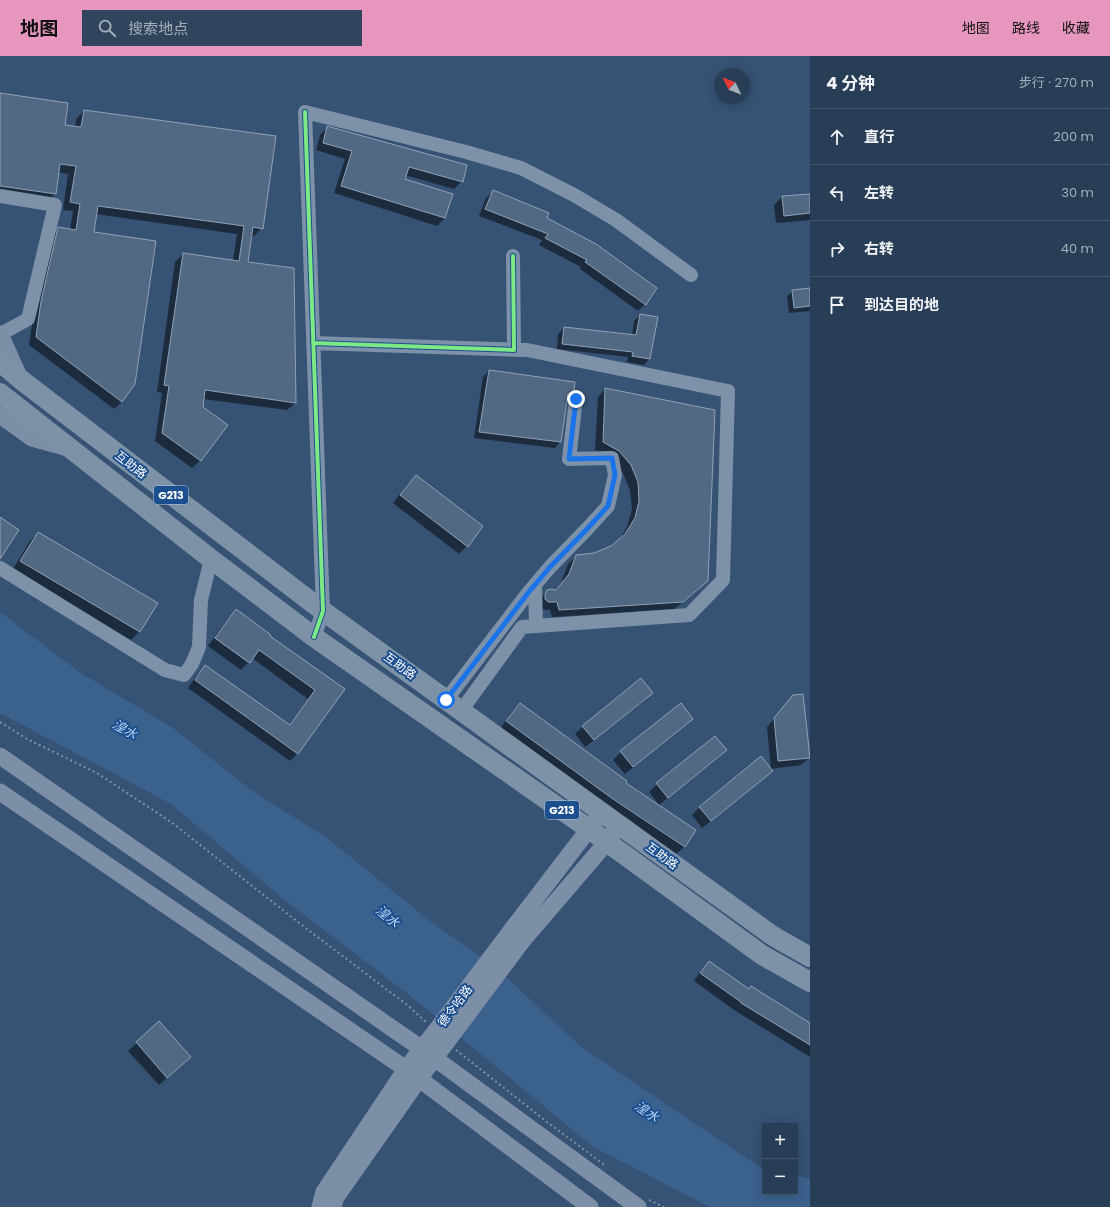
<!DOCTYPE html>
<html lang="zh">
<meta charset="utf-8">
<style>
:root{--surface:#283e57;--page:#30455d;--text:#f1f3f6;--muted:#a5aeba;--line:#44576d;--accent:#e797bd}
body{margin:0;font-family:Poppins,"Noto Sans SC",sans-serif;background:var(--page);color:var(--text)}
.controls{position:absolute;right:12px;bottom:12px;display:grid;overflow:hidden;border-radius:0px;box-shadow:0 2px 10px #0003}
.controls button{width:36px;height:36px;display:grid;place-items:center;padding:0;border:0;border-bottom:1px solid var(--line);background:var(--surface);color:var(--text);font:20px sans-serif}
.compass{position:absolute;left:714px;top:12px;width:36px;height:36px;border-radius:50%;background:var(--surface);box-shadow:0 2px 10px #0003;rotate:313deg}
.stop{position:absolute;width:12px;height:12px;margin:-9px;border:3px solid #1a73e8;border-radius:50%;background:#fff}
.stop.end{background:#1a73e8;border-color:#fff;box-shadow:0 1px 4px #0008}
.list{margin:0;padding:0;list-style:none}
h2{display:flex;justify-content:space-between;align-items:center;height:52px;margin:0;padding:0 16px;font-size:17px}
h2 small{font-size:13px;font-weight:400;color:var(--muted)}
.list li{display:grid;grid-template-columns:26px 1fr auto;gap:12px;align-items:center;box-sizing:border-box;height:56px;padding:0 16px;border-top:1px solid var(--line)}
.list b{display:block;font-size:15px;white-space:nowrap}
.list em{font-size:13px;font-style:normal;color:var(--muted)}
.icon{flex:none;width:22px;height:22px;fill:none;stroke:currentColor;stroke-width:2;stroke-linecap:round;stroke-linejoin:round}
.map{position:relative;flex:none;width:810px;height:1151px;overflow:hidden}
header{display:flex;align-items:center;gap:24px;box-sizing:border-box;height:56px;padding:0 20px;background:var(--accent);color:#111}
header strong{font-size:19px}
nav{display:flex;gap:22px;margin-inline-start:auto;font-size:14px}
.search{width:280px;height:36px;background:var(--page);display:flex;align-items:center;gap:10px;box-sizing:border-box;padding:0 14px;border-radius:0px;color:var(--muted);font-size:15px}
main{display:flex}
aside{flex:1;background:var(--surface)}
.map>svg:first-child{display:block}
.water{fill:#3b618d}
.shadow{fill:#0007}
.building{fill:#526984;stroke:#92a2b6}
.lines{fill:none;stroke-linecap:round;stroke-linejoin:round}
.path{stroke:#7d92a8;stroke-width:2;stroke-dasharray:2 3;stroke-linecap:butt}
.minor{stroke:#7d92a8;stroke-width:14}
.major{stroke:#7d8ea7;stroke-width:17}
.highway{stroke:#7e92a7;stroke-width:20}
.cycleway-casing{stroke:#1b4f8f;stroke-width:6}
.cycleway{stroke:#7ce984;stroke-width:4}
.route{stroke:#1a73e8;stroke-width:5}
.labels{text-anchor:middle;stroke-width:4;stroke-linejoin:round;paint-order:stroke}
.shield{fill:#1b4f8f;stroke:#bbcadd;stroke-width:1}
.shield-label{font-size:11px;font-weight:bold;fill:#fff}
.street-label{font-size:12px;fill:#fff;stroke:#1b4f8f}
.water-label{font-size:13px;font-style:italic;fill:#b5d3f5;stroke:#1b4f8f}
</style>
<header>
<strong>地图</strong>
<div class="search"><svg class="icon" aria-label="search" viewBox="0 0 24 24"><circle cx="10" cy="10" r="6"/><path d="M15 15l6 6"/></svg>搜索地点</div>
<nav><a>地图</a><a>路线</a><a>收藏</a></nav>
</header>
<main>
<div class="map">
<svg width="810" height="1151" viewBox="0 0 810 1151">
<rect width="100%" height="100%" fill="#365274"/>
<path class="water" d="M0 556 81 617 173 672 251 734 327 782 430 865 499 914 580 990 758 1110 765 1112V1136H795V1119L810 1123V1151H710L593 1091 418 946 282 842 171 748 0 657Z"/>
<path class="shadow" d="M0 38 64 69 75 71 76 63 84 55 262 172 254 180H250L247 206 295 347 287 354 203 343 202 351 226 369 200 405 192 412 155 385 162 337 157 336 175 206 183 198 233 205 237 178 95 158 93 177 122 346 114 353 29 289 34 254 51 180 59 173 70 174 73 155 63 154 68 118 58 116 55 138 47 145 0 139Z
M328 71 462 125 454 133 405 119 404 124 452 139 445 162 437 170 334 137 345 103 316 94 320 79Z
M493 136 546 162 656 233 645 248 638 255 580 213 581 211 539 189 542 184 479 160 486 142Z
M810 139V164L776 167 774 149 782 141Z
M810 233V255L789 257 787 240 793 235Z
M640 259 649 303 644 309 627 306 628 301 557 293 558 278 564 272 632 280 634 265Z
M489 315 573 334 567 340 560 386 555 392 474 382 483 321Z
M605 333 707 525 699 533 674 553 552 561 550 554 540 553 539 543 548 535 555 534 561 527 568 508 576 500 594 498 612 491 619 485 627 471 632 453 630 434 623 417 611 403 595 394 598 341Z
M416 420 467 490 459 498 393 447 408 428Z
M38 477 156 548 139 576 131 584 13 513 30 485Z
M237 554 268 580 343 634 298 697 290 705 188 632 198 618 206 610 289 670 308 643 252 602 249 606 215 580 229 562Z
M214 582 248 607 241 614 208 590Z
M651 637 644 645 585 691 575 678 583 670Z
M793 640 809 702 801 709 771 713 767 671Z
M520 648 624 727 695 775 684 791 676 798 499 674 512 656Z
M684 670 625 718 613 704 621 696Z
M715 681 726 694 718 702 659 749 649 736 657 728Z
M772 715 764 722 702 772 692 759 700 751Z
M709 906 748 934 810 968V1001L734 954 694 925 702 913Z
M159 967 182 1009 159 1029 128 995Z"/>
<path class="building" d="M0 37 68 47 65 69 81 71 84 54 276 80 263 173 253 171 248 206 294 212 296 347 205 334 203 351 228 369 201 405 162 377 169 330 164 329 183 197 239 205 244 170 98 150 94 176 156 185 135 328 122 346 36 281 41 245 58 171 76 174 80 148 70 146 76 110 60 108 56 138 0 130Z
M327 70 467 109 463 126 409 111 405 123 453 138 445 162 341 130 352 95 323 87Z
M493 134 549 157 547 162 596 188 657 232 646 249 585 206 587 204 545 182 548 178 485 153Z
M810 138V157L784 160 782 140Z
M810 232V250L794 252 792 234Z
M640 258 658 261 650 303 632 300 633 296 562 288 564 271 636 279Z
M489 314 575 326 574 335 568 338 561 386 479 376Z
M605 332 715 354 708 525 683 546 559 554 557 546H548L545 543V538L547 534 551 533 556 534 569 518 576 499 594 497 611 490 625 478 635 462 639 445 638 426 631 409 619 395 603 386Z
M416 419 483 470 468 491 400 439Z
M0 461 19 474 0 503Z
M38 476 158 547 140 576 20 505Z
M236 553 271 579 270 580 345 633 298 698 195 624 205 609 290 669 315 634 259 594 250 607 215 582Z
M641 622 653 637 594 684 582 670Z
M803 638 810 702 778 705 774 662 793 639Z
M520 647 627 725 626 727 696 774 685 791 613 743 506 665Z
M681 647 693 663 633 711 620 695Z
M715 680 727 694 668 742 656 727Z
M761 700 773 715 711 765 699 751Z
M709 905 749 933 751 930 810 967V989L741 947V946L700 917Z
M159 965 191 1001 167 1022 136 986Z"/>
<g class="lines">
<path class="path" d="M0 666 27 683 97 717 171 766 303 870 406 948 426 966
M456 994 547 1066 606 1110
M649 1144 664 1151"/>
<path class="minor" d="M0 140 55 149 28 263 1 278
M513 200 514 294
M313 287 527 294 728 335 723 524 689 559 522 571 461 655
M0 512 165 614 184 619 192 608 199 591 201 544 211 503
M535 529 536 570
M314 581 323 555 305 56 466 96 521 112 574 139 616 164 691 219
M446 644 528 537 550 511 587 473 608 450 615 419 612 402 569 403 576 343"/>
<path class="major" d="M0 278 20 323
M0 359 32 382 68 392
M0 700 422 993 638 1151
M0 736 406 1013 590 1151
M320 1151 324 1136 406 1013 438 972 510 876 602 756
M333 1151 336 1141 419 1023 523 884 607 786 619 769"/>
<path class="highway" d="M0 306 20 323 323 555 773 880 810 901
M0 337 211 503 314 581 589 773 762 899 810 926"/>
<g class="cycleway-casing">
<path id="cycleway" d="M305 56 323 555 314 581
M313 287 514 294 513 200"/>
</g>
<use href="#cycleway" class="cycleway"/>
</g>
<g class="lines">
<path class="route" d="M446 644 528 537 550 511 587 473 608 450 615 419 612 402 569 403 576 343"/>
</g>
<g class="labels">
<g class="shield">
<rect x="154" y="430" width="34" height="18" rx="3"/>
<rect x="545" y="745" width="34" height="18" rx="3"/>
</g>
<g class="shield-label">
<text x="171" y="443">G213</text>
<text x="562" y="758">G213</text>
</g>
<g class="street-label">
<text transform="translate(131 409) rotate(38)" y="4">互助路</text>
<text transform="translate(400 610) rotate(36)" y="4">互助路</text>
<text transform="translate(662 800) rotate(36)" y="4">互助路</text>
<text transform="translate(455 950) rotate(-53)" y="4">德令哈路</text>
</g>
<g class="water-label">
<text transform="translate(125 673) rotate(29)" y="5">湟水</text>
<text transform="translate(388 860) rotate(39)" y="5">湟水</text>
<text transform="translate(647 1055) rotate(34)" y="5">湟水</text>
</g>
</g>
</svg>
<div class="controls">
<button>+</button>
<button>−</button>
</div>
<svg class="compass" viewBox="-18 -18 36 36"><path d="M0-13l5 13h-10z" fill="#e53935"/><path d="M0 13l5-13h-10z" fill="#a5aeba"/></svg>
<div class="stop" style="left:446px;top:644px"></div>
<div class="stop end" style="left:576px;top:343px"></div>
</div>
<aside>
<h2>4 分钟<small>步行 · 270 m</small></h2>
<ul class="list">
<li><svg class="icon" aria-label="ahead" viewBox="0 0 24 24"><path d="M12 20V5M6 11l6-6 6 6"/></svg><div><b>直行</b></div><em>200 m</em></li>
<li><svg class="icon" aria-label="left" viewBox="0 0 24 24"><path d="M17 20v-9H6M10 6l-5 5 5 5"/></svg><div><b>左转</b></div><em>30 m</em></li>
<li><svg class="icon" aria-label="right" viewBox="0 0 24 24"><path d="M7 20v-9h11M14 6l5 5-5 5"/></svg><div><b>右转</b></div><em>40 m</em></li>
<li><svg class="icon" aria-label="arrive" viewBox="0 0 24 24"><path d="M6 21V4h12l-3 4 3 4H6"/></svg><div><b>到达目的地</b></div></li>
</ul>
</aside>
</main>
